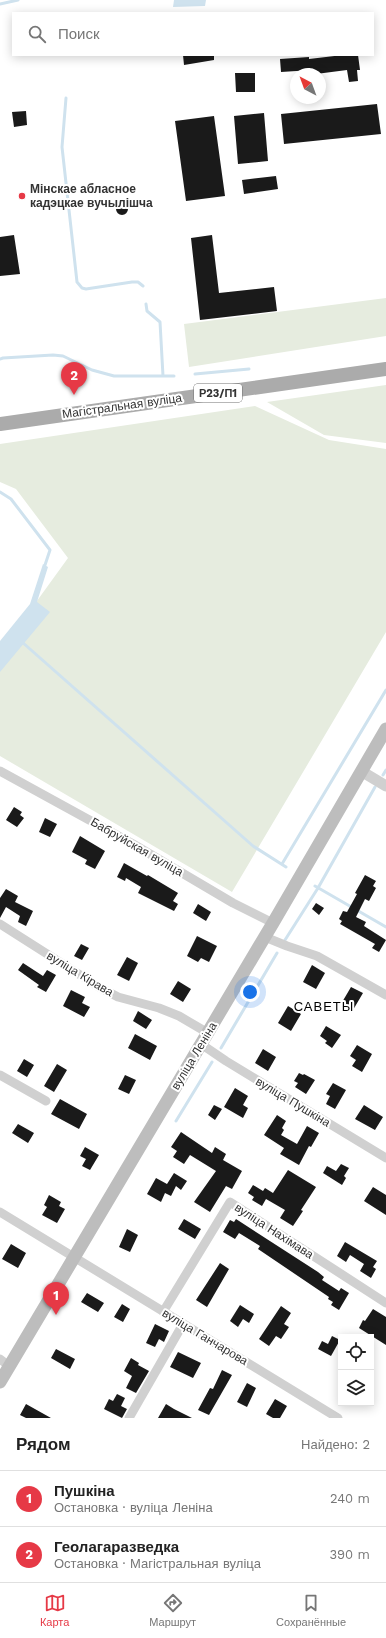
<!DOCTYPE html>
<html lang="ru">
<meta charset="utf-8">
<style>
:root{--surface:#fff;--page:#f6f6f6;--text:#222;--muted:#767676;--line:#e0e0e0;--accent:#e63946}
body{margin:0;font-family:"Work Sans",sans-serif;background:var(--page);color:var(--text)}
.controls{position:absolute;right:12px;bottom:12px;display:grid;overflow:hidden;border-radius:0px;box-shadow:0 2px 10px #0003}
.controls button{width:36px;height:36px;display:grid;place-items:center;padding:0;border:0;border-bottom:1px solid var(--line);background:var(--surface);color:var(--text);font:20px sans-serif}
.compass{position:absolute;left:290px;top:68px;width:36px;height:36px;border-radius:50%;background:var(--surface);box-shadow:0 2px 10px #0003;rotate:319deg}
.you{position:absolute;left:250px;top:992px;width:14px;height:14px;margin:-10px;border:3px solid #fff;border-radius:50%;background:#1a73e8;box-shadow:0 0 0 6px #1a73e833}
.badge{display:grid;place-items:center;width:26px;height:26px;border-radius:50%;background:var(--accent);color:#fff;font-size:13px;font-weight:700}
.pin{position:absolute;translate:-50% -33px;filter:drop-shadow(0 1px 2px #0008)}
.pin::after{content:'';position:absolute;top:21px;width:14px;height:12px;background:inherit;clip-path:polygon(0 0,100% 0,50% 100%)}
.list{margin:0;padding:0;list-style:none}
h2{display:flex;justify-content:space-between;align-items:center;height:52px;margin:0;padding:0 16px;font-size:17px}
h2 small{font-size:13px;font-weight:400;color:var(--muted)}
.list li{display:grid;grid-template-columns:26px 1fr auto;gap:12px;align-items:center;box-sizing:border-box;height:56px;padding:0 16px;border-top:1px solid var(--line)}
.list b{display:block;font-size:15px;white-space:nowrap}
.list p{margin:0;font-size:13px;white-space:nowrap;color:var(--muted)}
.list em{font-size:13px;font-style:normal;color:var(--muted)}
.icon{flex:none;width:22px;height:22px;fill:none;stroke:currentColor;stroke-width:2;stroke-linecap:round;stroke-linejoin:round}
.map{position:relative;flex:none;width:386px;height:1418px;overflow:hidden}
.search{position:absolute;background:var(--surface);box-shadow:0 2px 10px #0003;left:12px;right:12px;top:12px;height:44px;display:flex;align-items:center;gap:10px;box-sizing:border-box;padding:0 14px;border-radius:0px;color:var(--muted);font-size:15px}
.sheet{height:164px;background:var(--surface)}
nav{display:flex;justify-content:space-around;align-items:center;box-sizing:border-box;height:56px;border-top:1px solid var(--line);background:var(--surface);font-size:11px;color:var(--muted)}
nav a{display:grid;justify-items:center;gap:2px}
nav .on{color:var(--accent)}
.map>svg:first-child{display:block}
.green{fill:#e6ecdf}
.water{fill:#cfe2ee}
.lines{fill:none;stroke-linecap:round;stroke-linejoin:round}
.stream{stroke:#cfe2ee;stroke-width:3}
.building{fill:#1a1a1a}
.minor{stroke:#d0d0d0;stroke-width:9}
.tertiary{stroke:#d0d0d0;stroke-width:11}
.secondary{stroke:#bdbdbd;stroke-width:13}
.primary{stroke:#ababab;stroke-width:14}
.poi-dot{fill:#e63946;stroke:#fff;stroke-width:1.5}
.labels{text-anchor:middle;stroke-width:4;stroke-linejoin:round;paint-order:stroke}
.shield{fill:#fff;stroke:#707070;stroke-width:1}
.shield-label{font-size:11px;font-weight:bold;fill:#333}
.poi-label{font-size:12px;font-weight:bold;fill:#333;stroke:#fff;text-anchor:start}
.street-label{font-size:12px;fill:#333;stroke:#fff}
.neighbourhood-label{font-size:13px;letter-spacing:1px;fill:#000;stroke:#fff}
</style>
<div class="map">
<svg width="386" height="1418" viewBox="0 0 386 1418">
<rect width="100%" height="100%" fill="#fff"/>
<path class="green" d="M386 298V336L189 367 184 324Z
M386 385V443L324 435 267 402Z
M255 406 329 440 386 449V632L232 892 0 756V652L68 558 16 489 0 482V444Z"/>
<path class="water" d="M174 0H206L205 6 173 7Z
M43 564 48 567 37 602 50 612 0 672V641L30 604Z"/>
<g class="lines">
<path class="stream" d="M0 4 18 0
M66 98 62 147 77 282 82 288 86 289 132 282H138L143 286
M146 304 147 311 160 322 163 376
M0 359 3 358 53 355 63 356 92 370 114 376H174
M195 374 249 369
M0 492 11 499 50 550 44 568
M22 642 253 846 286 867
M383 775 386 770
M282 864 386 690
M315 886 386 927
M285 940 318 888 375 787
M221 1048 277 953
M176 1121 212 1062"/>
</g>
<path class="building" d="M183 55H214V60L184 65Z
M343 55H358L360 70H357L358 81 349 82 347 70 316 74H313L312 70 281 72 280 59 309 57V59Z
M235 73H255V92H236Z
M377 104 381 134 284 144 281 114Z
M26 111 27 125 14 127 12 112Z
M264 113 268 161 238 164 234 116Z
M214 116 225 196 186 201 175 121Z
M276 176 278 189 244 194 242 180Z
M116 209a6 6 0 1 1 12 0a6 6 0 1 1-12 0Z
M14 235 20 274 0 276V237Z
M212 235 219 293 274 287 277 311 200 320 191 238Z
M14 807 22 812 20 815 24 818 17 827 6 820Z
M45 818 57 824 50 837 39 832Z
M80 836 105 851 95 869 85 864 87 860 72 852Z
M124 863 147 876 148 875 178 893 173 901 178 904 174 911 138 893 141 887 126 878 125 881 117 877Z
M365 875 376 881 373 886 376 888 369 901 365 899 356 917 366 922 364 926 386 940 379 952 372 948 375 944 340 924 342 921 339 919 343 911 347 912 357 894 355 893Z
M6 889 18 896 15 902 33 911 26 926 18 922 20 916 6 907 0 918V898Z
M316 903 324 908 319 915 312 909Z
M198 904 211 912 206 921 193 913Z
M197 936 217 946 209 962 201 958 198 962 187 956Z
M81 944 89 948 82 960 74 956Z
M127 957 138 963 129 981 117 975Z
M23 963 43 976 47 970 56 975 46 992 37 987 39 985 18 970Z
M312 965 325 973 316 989 303 982Z
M178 981 191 989 183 1002 170 994Z
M351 987 363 993 353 1010 341 1004Z
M71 990 85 997 82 1003 90 1007 84 1017 63 1006Z
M288 1006 301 1014 291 1031 278 1023Z
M138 1011 152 1020 146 1029 133 1021Z
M326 1026 341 1035 332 1048 325 1043 327 1041 320 1036Z
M135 1034 157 1046 150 1060 128 1048Z
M357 1045 372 1054 362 1072 352 1066 356 1060 350 1056Z
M263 1049 276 1057 268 1071 255 1063Z
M24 1059 34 1065 27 1077 17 1071Z
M57 1064 67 1070 54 1092 44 1086Z
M299 1073 303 1075 304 1074 315 1080 306 1094 295 1087 298 1083 294 1081Z
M125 1075 136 1080 129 1094 118 1089Z
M333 1083 346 1090 335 1109 326 1104 330 1096 326 1094Z
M235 1088 248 1096 243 1105 248 1108 243 1118 224 1107Z
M60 1099 87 1114 79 1129 51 1114Z
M214 1105 222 1109 215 1120 208 1115Z
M364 1105 383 1117 375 1130 355 1119Z
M277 1115 286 1121 282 1128 284 1130 281 1135 297 1144 307 1126 319 1133 311 1147 309 1146 299 1165 280 1154 284 1148 264 1135Z
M18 1124 34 1133 28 1143 12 1133Z
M181 1132 212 1153 215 1147 226 1154 223 1160 242 1171 232 1189 226 1186 210 1212 194 1202 216 1171 190 1155 184 1164 173 1157 177 1151 171 1147Z
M85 1147 99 1155 90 1170 82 1166 86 1159 80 1156Z
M341 1164 349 1168 344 1176 346 1178 342 1185 323 1173 327 1166 336 1171Z
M288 1170 316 1187 301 1210 303 1211 293 1226 280 1218 285 1210 266 1199 262 1206 252 1200 254 1197 248 1193 253 1185 263 1191 265 1188 273 1193Z
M174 1173 187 1181 181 1190 176 1186 171 1196 165 1193 161 1202 147 1194 156 1178 167 1184Z
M373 1187 386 1195V1215L364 1201Z
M49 1195 61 1202 59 1206 65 1209 57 1223 42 1215 47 1207 44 1205Z
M184 1219 201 1229 195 1239 178 1229Z
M236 1219 318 1272 324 1277 322 1280 339 1291 341 1288 349 1293 339 1310 331 1305 333 1302 328 1299 329 1297 258 1249 260 1246 239 1233 235 1239 223 1232 230 1220 234 1222Z
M127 1229 138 1235 130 1252 119 1247Z
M345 1242 377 1261 373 1267 376 1269 371 1278 360 1271 364 1264 350 1255 346 1262 337 1256Z
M11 1244 26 1253 18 1268 2 1259Z
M220 1263 229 1269 207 1307 196 1300Z
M87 1293 104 1303 98 1312 81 1302Z
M122 1304 130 1309 123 1322 114 1317Z
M240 1305 254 1314 249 1323 243 1319 238 1327 230 1321Z
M281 1306 291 1313 284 1324 289 1327 281 1339 276 1336 269 1346 259 1339Z
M373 1309 386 1317V1345L359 1328 363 1320 365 1321Z
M155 1324 169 1331 164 1342 159 1339 155 1347 146 1343Z
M332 1336 340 1340 331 1356 318 1349 322 1341 328 1344Z
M56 1349 75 1359 70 1369 51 1358Z
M178 1352 201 1363 193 1378 170 1367Z
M131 1358 139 1363 138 1365 149 1371 136 1393 126 1388 132 1376 124 1371Z
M222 1370 232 1375 209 1415 198 1410 210 1388 213 1389Z
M247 1383 256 1388 247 1407 237 1402Z
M117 1394 125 1398 121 1406 127 1409 122 1418 104 1409 109 1399 113 1401Z
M275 1399 287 1406 280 1418H273L266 1414Z
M26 1404 51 1418H26L20 1415Z
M166 1404 174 1409 192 1418H158Z"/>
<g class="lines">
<path class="minor" d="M0 771 133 844 233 903 273 923
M0 924 99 987 118 997 159 1008 179 1016 208 1033
M265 937 287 946 317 956 386 995
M201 1044 226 1061 386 1158
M0 1075 46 1101
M0 1212 338 1418
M163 1312 230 1202 386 1303
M0 1359 9 1366
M129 1418 183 1324"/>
<path class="tertiary" d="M361 771 386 786"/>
<path class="secondary" d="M0 1382 273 923 386 729"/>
<path class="primary" d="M0 424 386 369"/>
</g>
<circle class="poi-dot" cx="22" cy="196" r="4"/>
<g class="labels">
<rect class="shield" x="194" y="384" width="48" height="18" rx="3"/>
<g class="shield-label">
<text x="218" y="397">Р23/П1</text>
</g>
<g class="poi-label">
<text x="30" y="193">Мінскае абласное<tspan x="30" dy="14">кадэцкае вучылішча</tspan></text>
</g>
<g class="street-label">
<text transform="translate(122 406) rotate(-8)" y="4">Магістральная вуліца</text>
<text transform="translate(137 847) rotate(30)" y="4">Бабруйская вуліца</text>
<text transform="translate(80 974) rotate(31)" y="4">вуліца Кірава</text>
<text transform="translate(194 1056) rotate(-59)" y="4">вуліца Леніна</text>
<text transform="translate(293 1102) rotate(31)" y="4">вуліца Пушкіна</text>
<text transform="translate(274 1231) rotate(33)" y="4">вуліца Нахімава</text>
<text transform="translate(205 1337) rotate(31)" y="4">вуліца Ганчарова</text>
</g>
<g class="neighbourhood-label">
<text x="324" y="1011">САВЕТЫ</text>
</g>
</g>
</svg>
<div class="controls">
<button><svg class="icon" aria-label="locate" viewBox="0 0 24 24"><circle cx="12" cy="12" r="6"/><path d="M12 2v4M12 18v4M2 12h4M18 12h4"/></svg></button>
<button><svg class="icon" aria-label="layers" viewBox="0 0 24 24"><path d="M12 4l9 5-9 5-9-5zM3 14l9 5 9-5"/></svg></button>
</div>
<svg class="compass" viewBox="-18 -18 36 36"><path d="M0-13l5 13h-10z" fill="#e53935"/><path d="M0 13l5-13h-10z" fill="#767676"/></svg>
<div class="you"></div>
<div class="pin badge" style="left:56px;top:1315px">1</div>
<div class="pin badge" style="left:74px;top:395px">2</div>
<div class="search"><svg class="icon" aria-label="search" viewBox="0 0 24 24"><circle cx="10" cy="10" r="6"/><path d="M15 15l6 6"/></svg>Поиск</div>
</div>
<section class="sheet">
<h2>Рядом<small>Найдено: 2</small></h2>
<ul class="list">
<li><span class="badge">1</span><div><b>Пушкіна</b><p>Остановка · вуліца Леніна</p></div><em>240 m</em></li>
<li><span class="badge">2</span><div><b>Геолагаразведка</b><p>Остановка · Магістральная вуліца</p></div><em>390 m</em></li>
</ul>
</section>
<nav>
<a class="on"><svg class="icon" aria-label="map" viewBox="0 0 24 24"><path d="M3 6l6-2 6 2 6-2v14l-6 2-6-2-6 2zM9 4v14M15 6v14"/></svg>Карта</a>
<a><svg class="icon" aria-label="directions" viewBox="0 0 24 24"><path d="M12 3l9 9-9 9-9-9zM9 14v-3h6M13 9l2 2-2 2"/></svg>Маршрут</a>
<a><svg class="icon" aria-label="saved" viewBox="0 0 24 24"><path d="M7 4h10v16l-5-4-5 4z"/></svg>Сохранённые</a>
</nav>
